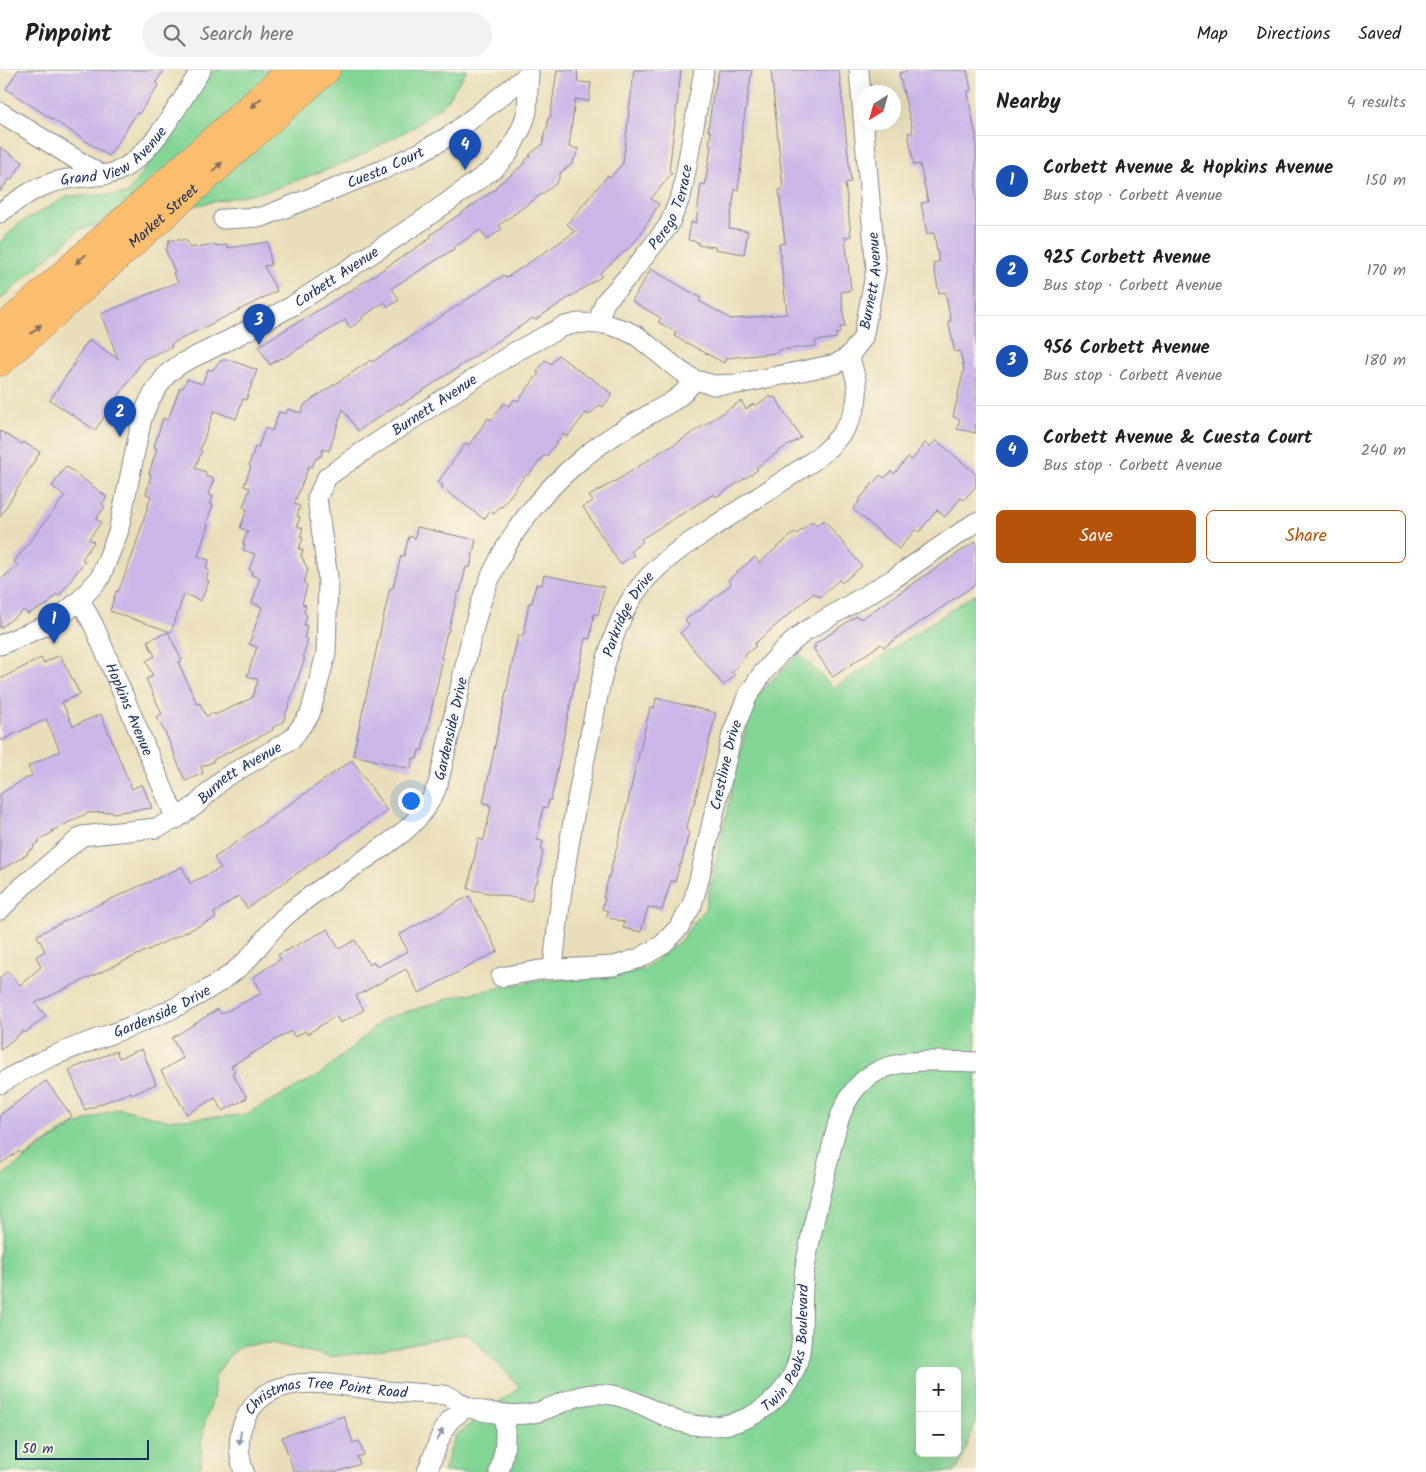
<!DOCTYPE html>
<meta charset="utf-8">
<style>
:root{--surface:#fff;--page:#f2f2f2;--text:#222;--muted:#767676;--line:#e0e0e0;--accent:#b45309}
body{margin:0;font-family:Kalam,sans-serif;background:var(--page);color:var(--text)}
.controls{position:absolute;right:15px;bottom:15px;display:grid;overflow:hidden;border-radius:8px;box-shadow:0 5px 20px #0002}
.controls button{width:45px;height:45px;display:grid;place-items:center;padding:0;border:0;border-bottom:1px solid var(--line);background:var(--surface);color:var(--text);font:25px sans-serif}
.compass{position:absolute;left:856px;top:15px;width:45px;height:45px;border-radius:50%;background:var(--surface);box-shadow:0 5px 20px #0002;rotate:217deg}
.scale{position:absolute;left:15px;bottom:12px;width:134px;box-sizing:border-box;padding-left:5px;border:2px solid #1b2f5e;border-top:0;font-size:14px;line-height:18px;white-space:nowrap;color:#1b2f5e;-webkit-text-stroke:4px #fcf5e5;paint-order:stroke}
.you{position:absolute;left:410px;top:730px;width:18px;height:18px;margin:-12px;border:4px solid #fff;border-radius:50%;background:#1a73e8;box-shadow:0 0 0 8px #1a73e833}
.badge{display:grid;place-items:center;width:32px;height:32px;border-radius:50%;background:var(--accent);color:#fff;font-size:16px;font-weight:700}
.pin{position:absolute;translate:-50% -41px;filter:drop-shadow(0 1px 2px #0008)}
.pin::after{content:'';position:absolute;top:26px;width:18px;height:15px;background:inherit;clip-path:polygon(0 0,100% 0,50% 100%)}
.list{margin:0;padding:0;list-style:none}
h2{display:flex;justify-content:space-between;align-items:center;height:65px;margin:0;padding:0 20px;font-size:21px}
h2 small{font-size:16px;font-weight:400;color:var(--muted)}
.list li{display:grid;grid-template-columns:32px 1fr auto;gap:15px;align-items:center;box-sizing:border-box;height:90px;padding:0 20px;border-top:1px solid var(--line)}
.list b{display:block;font-size:19px;white-space:nowrap}
.list p{margin:0;font-size:16px;white-space:nowrap;color:var(--muted)}
.list em{font-size:16px;font-style:normal;color:var(--muted)}
.actions{display:flex;gap:10px;padding:15px 20px}
.actions a{flex:1;padding:11px 0;border:1px solid var(--accent);border-radius:8px;text-align:center;font-size:18px;color:var(--accent)}
.actions .main{background:var(--accent);color:#fff}
.icon{flex:none;width:28px;height:28px;fill:none;stroke:currentColor;stroke-width:2;stroke-linecap:round;stroke-linejoin:round}
.map{position:relative;flex:none;width:976px;height:1402px;overflow:hidden}
header{display:flex;align-items:center;gap:30px;box-sizing:border-box;height:70px;padding:0 25px;background:var(--surface);border-bottom:1px solid var(--line)}
header strong{font-size:24px}
nav{display:flex;gap:28px;margin-inline-start:auto;font-size:18px}
.search{width:350px;height:45px;background:var(--page);display:flex;align-items:center;gap:12px;box-sizing:border-box;padding:0 18px;border-radius:28px;color:var(--muted);font-size:19px}
main{display:flex}
aside{flex:1;background:var(--surface)}
.map>svg:first-child{display:block}
.green{fill:#83d596;stroke:#4f827a;fill-rule:evenodd}
.building{fill:#cbb7e8}
.lines{fill:none;stroke-linecap:round;stroke-linejoin:round}
.street-casing{stroke:#82868c;stroke-width:21}
.primary-casing{stroke:#82868c;stroke-width:29}
.street{stroke:#fff;stroke-width:19}
.primary{stroke:#fbbd6e;stroke-width:28}
.oneway{fill:#806f65}
.oneway2{fill:#8d97ae}
.labels{text-anchor:middle;stroke-width:4;stroke-linejoin:round;paint-order:stroke}
.street-label{font-size:15px;fill:#1b2f5e;stroke:#fcf5e5}
</style>
<header>
<strong>Pinpoint</strong>
<div class="search"><svg class="icon" aria-label="search" viewBox="0 0 24 24"><circle cx="10" cy="10" r="6"/><path d="M15 15l6 6"/></svg>Search here</div>
<nav><a>Map</a><a>Directions</a><a>Saved</a></nav>
</header>
<main>
<div class="map">
<svg width="976" height="1402" viewBox="0 0 976 1402">
<rect width="100%" height="100%" fill="#fcf5e5"/>
<filter id="ink" filterUnits="userSpaceOnUse"><feTurbulence type="fractalNoise" baseFrequency=".02" numOctaves="2"/><feDisplacementMap in="SourceGraphic" scale="10" xChannelSelector="R" yChannelSelector="G"/><feConvolveMatrix kernelMatrix="1 2 1 2 8 2 1 2 1" color-interpolation-filters="sRGB"/></filter>
<filter id="wash" filterUnits="userSpaceOnUse"><feTurbulence type="fractalNoise" baseFrequency=".0096" numOctaves="4" result="noise"/><feDisplacementMap in="SourceGraphic" scale="20" xChannelSelector="R" yChannelSelector="G"/><feGaussianBlur stdDeviation="1.12" result="paint"/><feColorMatrix in="noise" values="0 0 0 0 0 0 0 0 0 0 0 0 0 0 0 0 0 1.4 0 .05"/><feComposite in="paint" operator="in"/></filter>
<g filter="url(#wash)">
<rect width="100%" height="100%" fill="#eadeba"/>
<path class="green" d="M214 0H467L446 32 416 56 350 91 271 120 80 159 0 230V172L18 154 68 126 127 124Z
M976 523V1352L961 1392 955 1402H443L455 1366 520 1317 467 1263 375 1281 331 1287 272 1273 242 1275 229 1286 215 1307 213 1328 205 1353 201 1376V1396L196 1402H0V1107L64 1060 118 1038 167 1050 244 1045 321 1004 384 949 457 926 534 911 607 908 644 899 680 871 705 839 752 631 799 583 834 618ZM920 1301H957V1383H920Z"/>
<g id="blocks">
<path class="building" d="M18 0H164L156 12 159 14 139 44 137 43 109 86 6 19Z
M557 0H577L578 12 591 13 589 31 575 29 569 77 579 79 572 94 561 102 557 113 499 155 502 159 487 170 480 160 453 178 454 179 392 218 399 230 388 237 385 232 362 247 363 249 350 258 345 250 282 289 281 288 270 295 258 276 347 223 431 168 430 165 497 118 496 116 511 105 526 92 525 90 531 86 529 85 543 74 545 60H547L548 48H550Z
M634 0H681L669 101 672 103 651 129 659 134 640 165 631 176 600 203 602 206 535 250 533 248 401 335 400 333 358 361 343 339 329 381 323 379 321 387 319 386 318 389 316 388 312 397 309 396 294 434 300 436 297 446 300 447 297 456 303 458 300 467 303 468 299 479 303 480 301 485 308 500 304 512 307 516 302 534 306 535 304 543 307 545 304 555 307 556 304 568 308 569 303 587 305 588 283 652 272 658 273 660 213 690V692L201 697 203 703 185 711 166 664 156 647 162 644 146 609 153 606 146 591 155 586 147 571 168 562 182 591 178 592 197 634 200 633 206 646 214 643 215 645 252 628 258 610 247 606 257 577 249 574 262 537 252 533 260 508 251 505 253 501 249 500 255 484 243 480 245 475 243 474 248 461 240 458 247 439 243 437 250 418 244 416 251 396H249L255 377 258 378 265 358 272 361 279 342 286 344 288 339 301 343 305 334 371 290 372 292 504 205 506 208 575 162 567 154 608 105 610 108 623 93Z
M719 0H752L741 67H743L741 81H743L742 88 738 120 735 119 729 158 748 161 744 184 715 179V177L698 175V172L688 170 691 152 696 153 701 114 705 115 711 76H709L711 62H709V59L708 61 713 24H714Z
M771 0H839L851 112 845 113 851 166 845 167 851 220 841 222 845 257H840V263L836 264 837 268 815 271 816 276 778 280V283L726 288 724 293 674 266 676 262 658 252 661 248 632 231 651 199 701 228 699 231 731 249 787 244 779 174 785 173 779 120 783 119Z
M911 0H967L971 20 968 21 969 31 976 66V363L957 359 960 349 953 347 964 299 960 281 955 282 948 251H951L945 222 939 223 933 193 939 192 934 163 927 164 921 133 928 132 920 94 914 95 908 63 913 62 899 3Z
M0 77 23 92 11 110 9 109 0 122Z
M169 170H186L190 178 215 174V176L227 175V178L268 172 271 195 264 196 277 221 171 274 172 277 144 289 95 360 50 330 76 291 75 290 87 272 88 273 90 270 118 289 101 244 178 212 173 203 175 202 166 181Z
M558 285 589 308 590 307 611 323 610 324 612 325 603 337 600 335 589 345 586 343 567 367 563 364 546 387 544 385 528 406 526 404 502 437 500 436 494 444 490 441 484 449 441 417 443 415 438 412 466 373 469 375 488 348 491 350 504 333 509 336 515 329 518 331 539 303 537 302 545 290 551 294Z
M223 290H230L257 300 246 330 243 329 236 349 214 341 200 380 202 381 195 398 206 402 205 406 214 409 208 425 213 426 210 434 213 435 206 454 208 455 198 486 209 490 206 499 209 500 206 510 209 511 201 531 184 524 171 562 110 541 116 521 118 522 133 484 151 426 146 424 151 405 149 404 157 378 154 377 163 348 168 350 180 317 183 318 187 309 202 314 208 299 213 300 218 293Z
M770 326 772 328 775 327 801 368 782 379 756 398 758 400 716 427 714 424 641 469 643 471 631 481 634 485 620 494 583 437 593 431 589 426 624 406 668 377 669 378 741 331 746 339 753 334 755 336Z
M0 361 22 374 23 372 40 382 0 447Z
M936 370 976 404V416L964 430 961 428 945 447 937 440 919 462 916 459 899 479 853 439 859 432 858 431 880 405 885 408 891 401 894 404 908 387 912 390 925 373 930 377Z
M66 396 107 427 102 434 105 437 96 449 101 452 89 469 94 472 82 489 85 491 59 526 56 524 48 534 28 544 24 540 0 558V510L18 495 14 492 65 426 52 416Z
M824 450 862 496 842 513 839 510 820 527 814 523 754 574 756 576 745 585 746 586 737 596 738 597 732 602 735 606 723 615 680 563 689 555 685 550 698 540 699 541 731 514 728 510 755 487 759 493 795 462 797 464 813 451 816 456Z
M417 457 476 470 470 498 466 497 460 522H458L448 563 447 562 441 588 443 589 422 681 419 680 417 689 413 688 411 699 353 685 390 518H393L401 486H404L409 466 415 468Z
M976 471V514L884 577 881 574 833 607 813 578 816 577 814 575 856 546 858 548 859 547 861 549Z
M544 505 604 517 598 545 594 544 590 569 585 568 577 611H575L551 730H549L547 738 543 737 537 770 543 771 541 780 543 781 537 813H535L531 831 468 819 478 769 484 770 491 736H489V734L483 733 518 565 523 566 529 533H532L536 514 542 515Z
M60 585 80 624 62 632 73 656 101 644 132 719 142 714 152 738 112 743V742L87 743 52 761 53 762 38 771 39 772 33 776 34 778 27 782 28 784 0 800V724L32 705 28 696 60 681 46 649 0 671V609L41 588 44 593Z
M656 628 716 643 694 734H693L686 760 689 762 681 795 680 794 675 812 671 811 662 840 648 837 641 862 623 858 625 852 606 847 608 841 602 839 605 828H603L619 769 650 637 654 638Z
M352 690 387 741 247 838 238 826 214 843 216 848 35 933 46 946 25 963 24 961 0 980V907L8 901 20 915 41 897 36 886 45 881 37 865 89 839 182 797 190 813 221 798 214 788Z
M469 826 498 881 419 923 406 899 356 926 364 940 340 953 336 946 307 964 305 961 295 967 291 961 231 996 235 1001 232 1003 247 1028 223 1041 215 1028 187 1044 161 1001 183 988 172 968 218 939 221 944 262 923 253 907 281 889 278 885 328 859 339 879 355 870 369 895 374 892 377 897 408 881 399 865Z
M142 979 156 1014 132 1025 131 1022 85 1040 69 1000 116 981 119 988Z
M46 1011 72 1046 21 1083 19 1081 0 1094V1045Z
M344 1346 353 1373 359 1371 364 1385 357 1387 360 1394 337 1402H294L282 1367Z"/>
</g>
</g>
<g filter="url(#ink)">
<use href="#blocks" fill-opacity="0" stroke="#82868c" stroke-width="1"/>
<g class="lines">
<g class="street-casing">
<g id="street">
<path d="M0 42 101 105"/>
<path id="s1" d="M0 143C21 127 41 113 68 109 85 106 104 108 120 100 153 84 181 30 201 0"/>
<path id="s2" d="M223 149 262 147 382 100 419 83 451 65 529 4"/>
<path id="s3" d="M597 254 605 232 632 202 669 155 682 123 704 0"/>
<path id="s4" d="M80 530 94 556 176 749"/>
<path id="s5" d="M0 575 52 553 80 530 100 508 118 463 142 348 149 331 159 315 168 303 182 293 235 267 292 236 420 152 496 97 508 84 522 57 527 42 529 0"/>
<path id="s6" d="M0 840 22 817 82 766 156 758 176 749 196 735 224 708 292 669 310 644 326 584 328 509 317 428 327 407 361 383 513 283 562 257 578 253 605 254 625 260 637 266 679 300 695 310 714 315 738 314 836 294 849 286 863 268 876 200 859 0"/>
<path id="s7" d="M553 899C560 818 574 739 591 660 600 617 607 572 629 533 642 510 662 492 683 477L816 389C838 372 860 345 857 316 856 306 852 296 849 286"/>
<path id="s8" d="M501 907 540 900 614 896 640 888 662 875 680 856 692 835 699 810 732 664 747 627 762 604 781 582 804 562 893 509 976 452"/>
<path id="s9" d="M0 1014C57 976 120 966 180 935 203 923 228 909 246 891 261 875 272 857 289 843 314 821 345 803 373 784 401 765 426 748 438 714 448 673 457 632 466 591 471 568 476 544 485 521 504 469 540 423 583 388 610 365 642 349 673 331L681 325 695 310"/>
<path id="s10" d="M244 1402C238 1384 237 1366 245 1349 269 1298 332 1315 376 1320 394 1322 412 1323 430 1324 436 1325 443 1324 448 1326 455 1328 461 1335 468 1337 479 1341 492 1343 504 1344 516 1345 532 1345 544 1340 566 1332 579 1322 605 1324 630 1326 650 1340 672 1349 709 1364 749 1355 777 1327 814 1289 797 1244 805 1198 813 1150 825 1103 837 1056 858 983 914 990 976 992"/>
<path d="M427 1402 443 1360 450 1350 467 1337"/>
<path d="M499 1402C506 1379 506 1367 504 1344"/>
</g>
</g>
<g class="primary-casing">
<g id="primary">
<path d="M0 261 292 0"/>
<path id="s11" d="M0 292 326 0"/>
</g>
</g>
<use href="#street" class="street"/>
<use href="#primary" class="primary"/>
</g>
<defs><path id="oneway-solid" d="M-6-.8H1V-3.2L6.5 0L1 3.2V.8H-6Z" transform="scale(1.25)"/></defs>
<g class="oneway">
<use href="#oneway-solid" transform="translate(256 33) rotate(138)"/>
<use href="#oneway-solid" transform="translate(217 97) rotate(-42)"/>
<use href="#oneway-solid" transform="translate(81 189) rotate(138)"/>
<use href="#oneway-solid" transform="translate(36 259) rotate(-42)"/>
</g>
<g class="oneway2">
<use href="#oneway-solid" transform="translate(440 1365) rotate(-64)"/>
<use href="#oneway-solid" transform="translate(240 1368) rotate(98)"/>
</g>
</g>
<g class="labels">
<g class="street-label">
<text dy="5" stroke="none"><textPath href="#s1" startOffset="130">Grand View Avenue</textPath></text>
<text dy="5" stroke="none"><textPath href="#s2" startOffset="172">Cuesta Court</textPath></text>
<text dy="5" stroke="none"><textPath href="#s3" startOffset="141">Perego Terrace</textPath></text>
<text dy="5" stroke="none"><textPath href="#s11" startOffset="219">Market Street</textPath></text>
<text dy="5" stroke="none"><textPath href="#s5" startOffset="535">Corbett Avenue</textPath></text>
<text dy="5" stroke="none"><textPath href="#s6" startOffset="1291">Burnett Avenue</textPath></text>
<text dy="5" stroke="none"><textPath href="#s6" startOffset="751">Burnett Avenue</textPath></text>
<text dy="5" stroke="none"><textPath href="#s7" startOffset="365">Parkridge Drive</textPath></text>
<text dy="5" stroke="none"><textPath href="#s4" startOffset="120">Hopkins Avenue</textPath></text>
<text dy="5" stroke="none"><textPath href="#s9" startOffset="598">Gardenside Drive</textPath></text>
<text dy="5" stroke="none"><textPath href="#s8" startOffset="361">Crestline Drive</textPath></text>
<text dy="5" stroke="none"><textPath href="#s6" startOffset="286">Burnett Avenue</textPath></text>
<text dy="5" stroke="none"><textPath href="#s9" startOffset="178">Gardenside Drive</textPath></text>
<text dy="5" stroke="none"><textPath href="#s10" startOffset="672">Twin Peaks Boulevard</textPath></text>
<text dy="5" stroke="none"><textPath href="#s10" startOffset="146">Christmas Tree Point Road</textPath></text>
</g>
</g>
</svg>
<div class="controls">
<button>+</button>
<button>−</button>
</div>
<svg class="compass" viewBox="-18 -18 36 36"><path d="M0-13l5 13h-10z" fill="#e53935"/><path d="M0 13l5-13h-10z" fill="#767676"/></svg>
<div class="scale">50 m</div>
<div class="you"></div>
<div class="pin badge" style="left:54px;top:574px;background:#1a4fb4">1</div>
<div class="pin badge" style="left:120px;top:367px;background:#1a4fb4">2</div>
<div class="pin badge" style="left:259px;top:275px;background:#1a4fb4">3</div>
<div class="pin badge" style="left:465px;top:100px;background:#1a4fb4">4</div>
</div>
<aside>
<h2>Nearby<small>4 results</small></h2>
<ul class="list">
<li><span class="badge" style="background:#1a4fb4">1</span><div><b>Corbett Avenue &amp; Hopkins Avenue</b><p>Bus stop · Corbett Avenue</p></div><em>150 m</em></li>
<li><span class="badge" style="background:#1a4fb4">2</span><div><b>925 Corbett Avenue</b><p>Bus stop · Corbett Avenue</p></div><em>170 m</em></li>
<li><span class="badge" style="background:#1a4fb4">3</span><div><b>956 Corbett Avenue</b><p>Bus stop · Corbett Avenue</p></div><em>180 m</em></li>
<li><span class="badge" style="background:#1a4fb4">4</span><div><b>Corbett Avenue &amp; Cuesta Court</b><p>Bus stop · Corbett Avenue</p></div><em>240 m</em></li>
</ul>
<div class="actions"><a class="main">Save</a><a>Share</a></div>
</aside>
</main>
